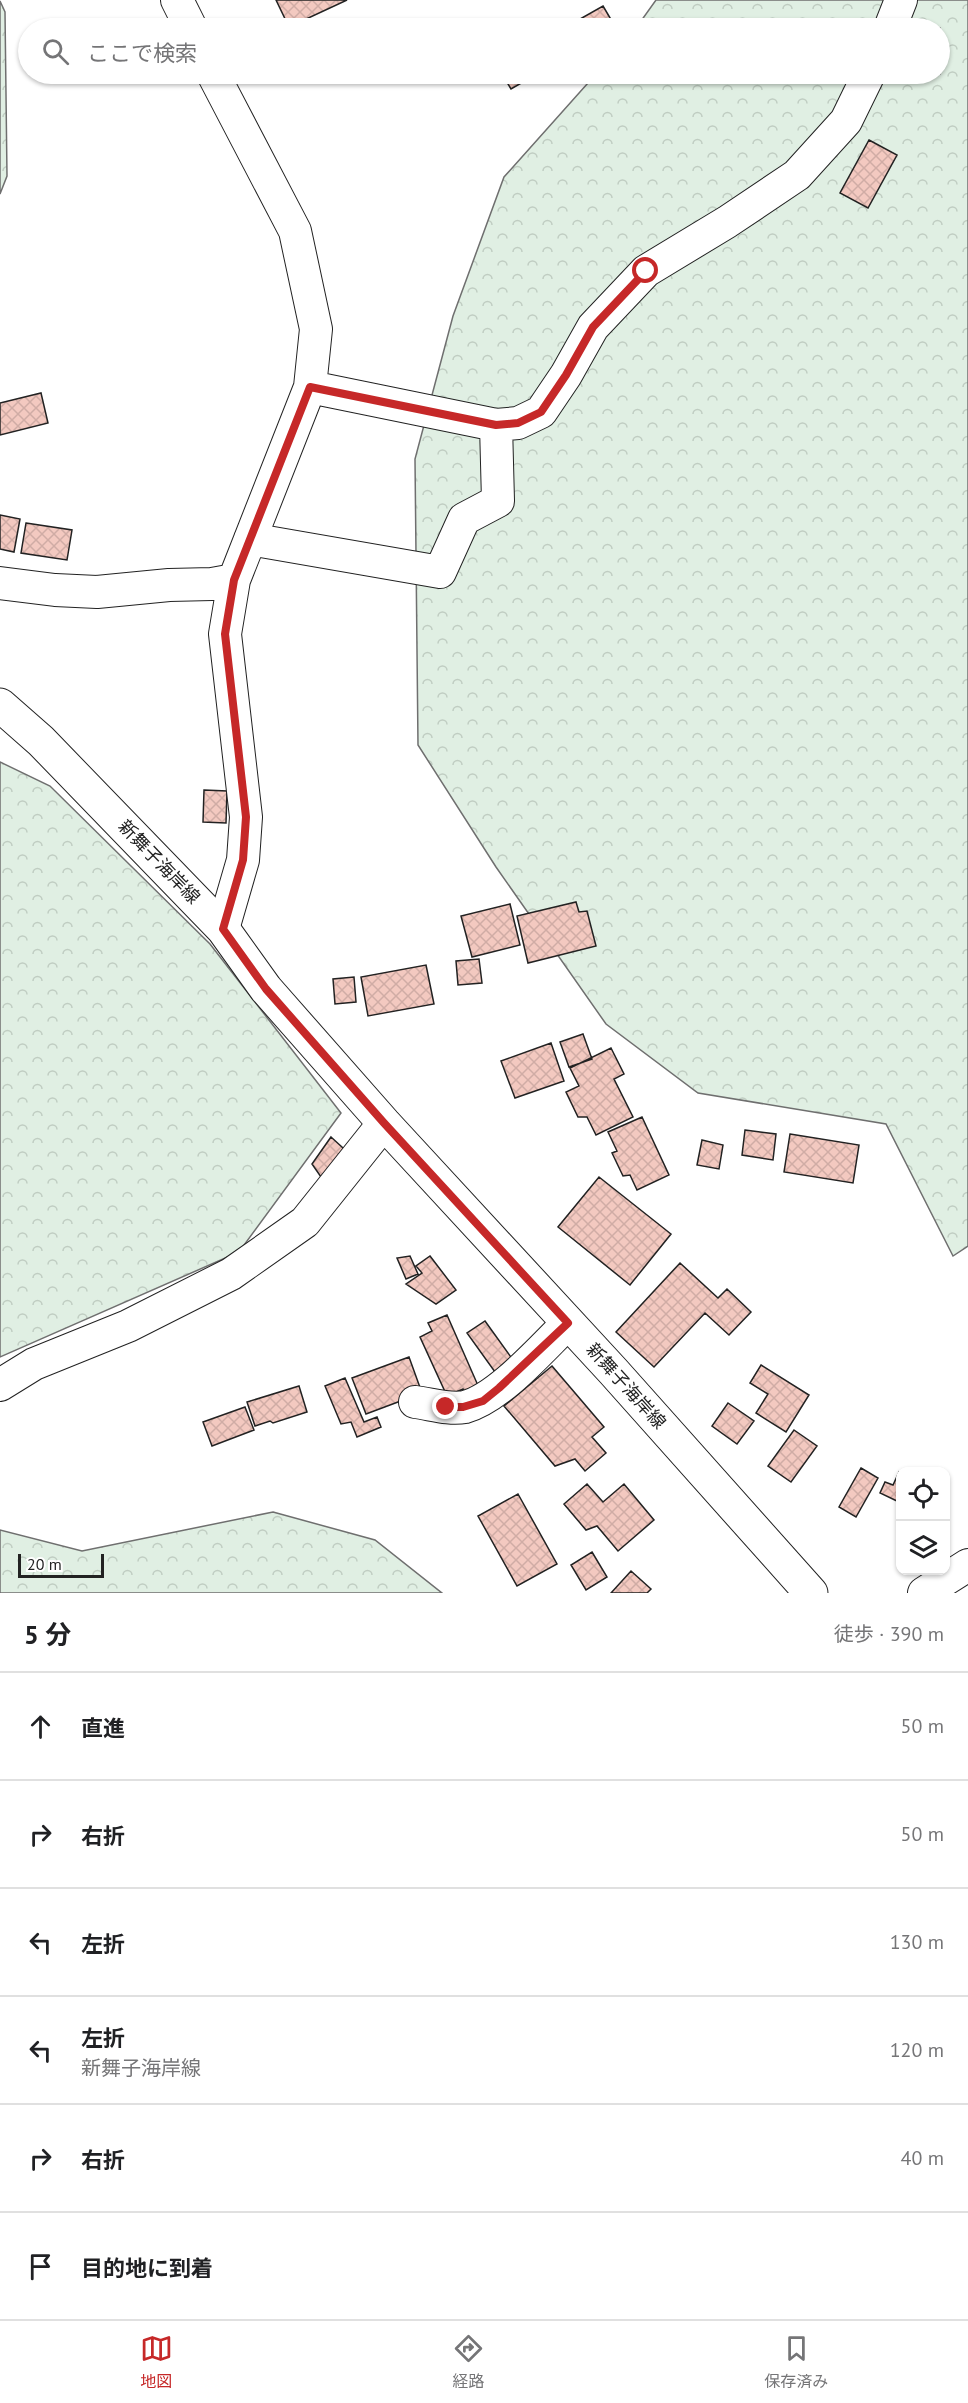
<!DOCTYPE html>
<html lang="ja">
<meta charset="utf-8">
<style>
:root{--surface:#fff;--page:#f6f6f6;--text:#202124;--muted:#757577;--line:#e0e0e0;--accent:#c62828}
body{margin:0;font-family:"PT Sans","Noto Sans JP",sans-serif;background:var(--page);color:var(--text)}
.controls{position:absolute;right:18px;bottom:18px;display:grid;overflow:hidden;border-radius:12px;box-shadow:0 2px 4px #0004}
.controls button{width:54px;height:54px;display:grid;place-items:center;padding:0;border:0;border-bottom:2px solid var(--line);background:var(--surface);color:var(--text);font:30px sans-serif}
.scale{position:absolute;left:18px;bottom:15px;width:86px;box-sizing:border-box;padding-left:6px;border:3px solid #222;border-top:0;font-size:16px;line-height:21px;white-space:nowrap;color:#222;-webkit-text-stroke:4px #fff;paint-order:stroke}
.stop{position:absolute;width:18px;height:18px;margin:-14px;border:4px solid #c62828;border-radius:50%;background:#fff}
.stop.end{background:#c62828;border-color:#fff;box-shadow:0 2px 6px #0008}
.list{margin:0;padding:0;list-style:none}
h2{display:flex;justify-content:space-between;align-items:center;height:78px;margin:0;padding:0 24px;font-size:26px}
h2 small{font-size:20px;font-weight:400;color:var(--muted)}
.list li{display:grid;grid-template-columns:39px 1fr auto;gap:18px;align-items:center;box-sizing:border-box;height:108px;padding:0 24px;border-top:2px solid var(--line)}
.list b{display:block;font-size:22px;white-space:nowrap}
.list p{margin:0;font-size:20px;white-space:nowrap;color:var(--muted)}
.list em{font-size:20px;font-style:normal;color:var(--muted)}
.icon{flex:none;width:33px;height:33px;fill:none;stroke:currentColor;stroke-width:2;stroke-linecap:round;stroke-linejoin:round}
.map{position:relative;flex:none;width:968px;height:1593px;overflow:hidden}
.search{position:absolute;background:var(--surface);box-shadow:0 2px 4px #0004;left:18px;right:18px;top:18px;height:66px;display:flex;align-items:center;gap:15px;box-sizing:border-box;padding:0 21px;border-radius:33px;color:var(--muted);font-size:22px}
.sheet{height:726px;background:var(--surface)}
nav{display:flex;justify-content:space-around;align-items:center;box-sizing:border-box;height:84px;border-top:2px solid var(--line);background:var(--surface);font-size:16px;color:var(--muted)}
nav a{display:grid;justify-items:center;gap:3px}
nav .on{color:var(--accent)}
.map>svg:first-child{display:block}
.forest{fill:url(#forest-crowns);stroke:#6f6f6f;stroke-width:1.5}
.building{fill:url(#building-cross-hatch);stroke:#222;stroke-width:1.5}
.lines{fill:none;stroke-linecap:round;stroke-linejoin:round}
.minor-casing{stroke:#222;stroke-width:34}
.major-casing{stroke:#222;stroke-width:35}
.minor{stroke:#fff;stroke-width:32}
.major{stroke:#fff;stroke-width:33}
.route{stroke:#c62828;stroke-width:8}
.labels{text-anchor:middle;stroke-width:4.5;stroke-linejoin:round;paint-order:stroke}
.street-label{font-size:18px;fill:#222;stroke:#fff}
</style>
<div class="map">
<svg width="968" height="1593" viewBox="0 0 968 1593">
<defs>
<pattern id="forest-crowns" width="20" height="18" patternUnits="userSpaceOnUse" patternTransform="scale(1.5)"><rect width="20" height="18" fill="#e0efe3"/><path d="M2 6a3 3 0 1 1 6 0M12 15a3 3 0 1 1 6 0" fill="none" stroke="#c0cdc2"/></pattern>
<pattern id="building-cross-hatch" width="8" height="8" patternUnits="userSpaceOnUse" patternTransform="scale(1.5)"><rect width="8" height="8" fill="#f3c9c0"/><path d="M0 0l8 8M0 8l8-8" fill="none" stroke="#d0aca5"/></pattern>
</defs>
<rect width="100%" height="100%" fill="#fff"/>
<path class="forest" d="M656 0H968V1246L953 1256 886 1124 698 1093 606 1024 496 867 418 745 415 459 453 316 504 177 596 74H940V28H636Z
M0 1 5 12 7 176 0 194Z
M0 762 50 786 210 944 341 1113 239 1252 0 1357Z
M273 1512 375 1540 442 1593H0V1530L82 1551Z"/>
<path class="building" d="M276 0H347L289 27Z
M603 6 616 28H567L566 27Z
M502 74H537L511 89Z
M869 140 897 155 868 208 840 193Z
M41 393 48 423 0 435V403Z
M0 515 20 519 14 552 0 549Z
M26 523 72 530 67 560 21 553Z
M204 790 227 791 226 823 203 822Z
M576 902 579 912 587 911 596 946 528 963 517 916Z
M510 904 520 945 472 957 461 916Z
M479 959 482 983 458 985 456 961Z
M426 965 434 1004 368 1016 361 977Z
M354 977 356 1002 335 1004 333 979Z
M583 1034 592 1059 569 1067 560 1042Z
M551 1043 564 1081 515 1098 501 1061Z
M611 1048 624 1074 614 1079 633 1117 596 1135 587 1117H578L566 1092 579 1086 570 1068Z
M642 1117 669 1175 637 1190 630 1175 623 1176 612 1153 617 1151 608 1132Z
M745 1130 776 1134 773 1160 742 1155Z
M790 1134 859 1145 853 1183 784 1172Z
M331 1137 354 1158 328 1187 312 1164Z
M702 1140 723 1145 719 1169 697 1165Z
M599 1177 671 1234 630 1285 558 1227Z
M410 1256 418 1274 406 1279 397 1258Z
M430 1256 456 1290 436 1304 406 1284 422 1273 416 1266Z
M680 1263 718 1298 727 1289 751 1312 729 1335 705 1313 654 1367 616 1332Z
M447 1315 480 1390 466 1396 463 1389 447 1396 420 1337 432 1331 428 1323Z
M485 1321 513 1360 495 1372 467 1333Z
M409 1357 422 1393 366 1414 352 1378Z
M761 1365 809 1395 786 1432 756 1413 768 1394 750 1383Z
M552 1366 604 1427 592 1437 606 1453 585 1471 575 1459 555 1466 504 1406Z
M345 1378 364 1422 377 1417 381 1427 357 1437 351 1422 341 1424 325 1386Z
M299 1386 307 1412 273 1423 270 1421 255 1426 247 1402Z
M728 1403 754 1421 737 1444 712 1426Z
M245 1407 254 1430 212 1446 203 1422Z
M794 1430 817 1446 791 1482 768 1466Z
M861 1468 878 1478 856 1517 839 1507Z
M899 1472 900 1473V1510L897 1508 899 1502 880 1493 885 1482 893 1485Z
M587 1484 603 1502 624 1484 654 1520 618 1551 597 1526 586 1530 564 1504Z
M518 1494 557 1564 517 1586 478 1516Z
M592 1552 607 1577 586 1590 571 1565Z
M631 1571 651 1589 647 1593H611Z"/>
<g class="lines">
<g class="minor-casing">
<path id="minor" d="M177 0 191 28
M890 28 901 0
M213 74 295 231 316 329 310 387 234 580 225 634 246 817 243 860 223 929
M310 387 496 425 518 423 541 412 566 375 593 327 646 271 727 222 797 175 846 121 869 74
M250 539 440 572 464 519 498 501 496 425
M0 583 55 590 97 592 169 585 212 584 234 580
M0 1385 34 1364 128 1326 231 1274 305 1222 384 1123
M415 1402C431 1404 449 1410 465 1407 499 1398 542 1348 568 1323
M924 1593 968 1565"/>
</g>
<g class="major-casing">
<path id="major" d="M0 705 41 741 223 929 266 989 384 1123 613 1371 811 1593"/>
</g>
<use href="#minor" class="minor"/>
<use href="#major" class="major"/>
</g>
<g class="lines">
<path class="route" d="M446 1407H463L483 1401 499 1388 568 1323 384 1123 266 989 223 929 243 860 246 817 225 634 234 580 310 387 496 425 518 423 541 412 566 375 593 327 646 271"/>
</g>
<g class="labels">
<g class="street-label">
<text transform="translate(159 862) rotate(46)" y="6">新舞子海岸線</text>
<text transform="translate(626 1386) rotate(48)" y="6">新舞子海岸線</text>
</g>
</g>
</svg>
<div class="controls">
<button><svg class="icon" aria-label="locate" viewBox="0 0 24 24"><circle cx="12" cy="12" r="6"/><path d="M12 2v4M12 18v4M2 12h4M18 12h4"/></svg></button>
<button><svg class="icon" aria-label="layers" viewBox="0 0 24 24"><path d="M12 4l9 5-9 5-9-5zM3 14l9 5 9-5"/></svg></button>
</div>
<div class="scale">20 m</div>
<div class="stop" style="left:646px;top:271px"></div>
<div class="stop end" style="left:446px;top:1407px"></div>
<div class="search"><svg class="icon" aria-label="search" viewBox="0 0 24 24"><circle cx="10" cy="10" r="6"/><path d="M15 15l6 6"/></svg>ここで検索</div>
</div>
<section class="sheet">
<h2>5 分<small>徒歩 · 390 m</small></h2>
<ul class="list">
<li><svg class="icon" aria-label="ahead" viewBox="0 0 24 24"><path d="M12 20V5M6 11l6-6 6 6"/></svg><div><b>直進</b></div><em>50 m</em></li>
<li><svg class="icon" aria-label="right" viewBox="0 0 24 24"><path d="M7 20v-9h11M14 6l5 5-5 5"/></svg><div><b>右折</b></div><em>50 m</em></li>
<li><svg class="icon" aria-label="left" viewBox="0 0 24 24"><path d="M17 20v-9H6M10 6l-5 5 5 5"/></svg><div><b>左折</b></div><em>130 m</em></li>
<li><svg class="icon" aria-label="left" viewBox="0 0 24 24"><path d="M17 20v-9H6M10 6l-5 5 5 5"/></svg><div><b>左折</b><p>新舞子海岸線</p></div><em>120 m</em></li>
<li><svg class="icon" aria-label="right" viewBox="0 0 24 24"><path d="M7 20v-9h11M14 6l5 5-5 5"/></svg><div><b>右折</b></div><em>40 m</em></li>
<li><svg class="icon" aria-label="arrive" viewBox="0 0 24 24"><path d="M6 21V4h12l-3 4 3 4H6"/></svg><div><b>目的地に到着</b></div></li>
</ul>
</section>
<nav>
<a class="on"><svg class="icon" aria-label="map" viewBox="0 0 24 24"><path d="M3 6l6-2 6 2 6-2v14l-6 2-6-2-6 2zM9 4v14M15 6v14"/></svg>地図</a>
<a><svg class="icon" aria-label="directions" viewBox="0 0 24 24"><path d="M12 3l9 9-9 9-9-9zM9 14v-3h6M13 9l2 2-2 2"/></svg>経路</a>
<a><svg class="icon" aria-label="saved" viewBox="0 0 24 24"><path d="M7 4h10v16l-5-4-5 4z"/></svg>保存済み</a>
</nav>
